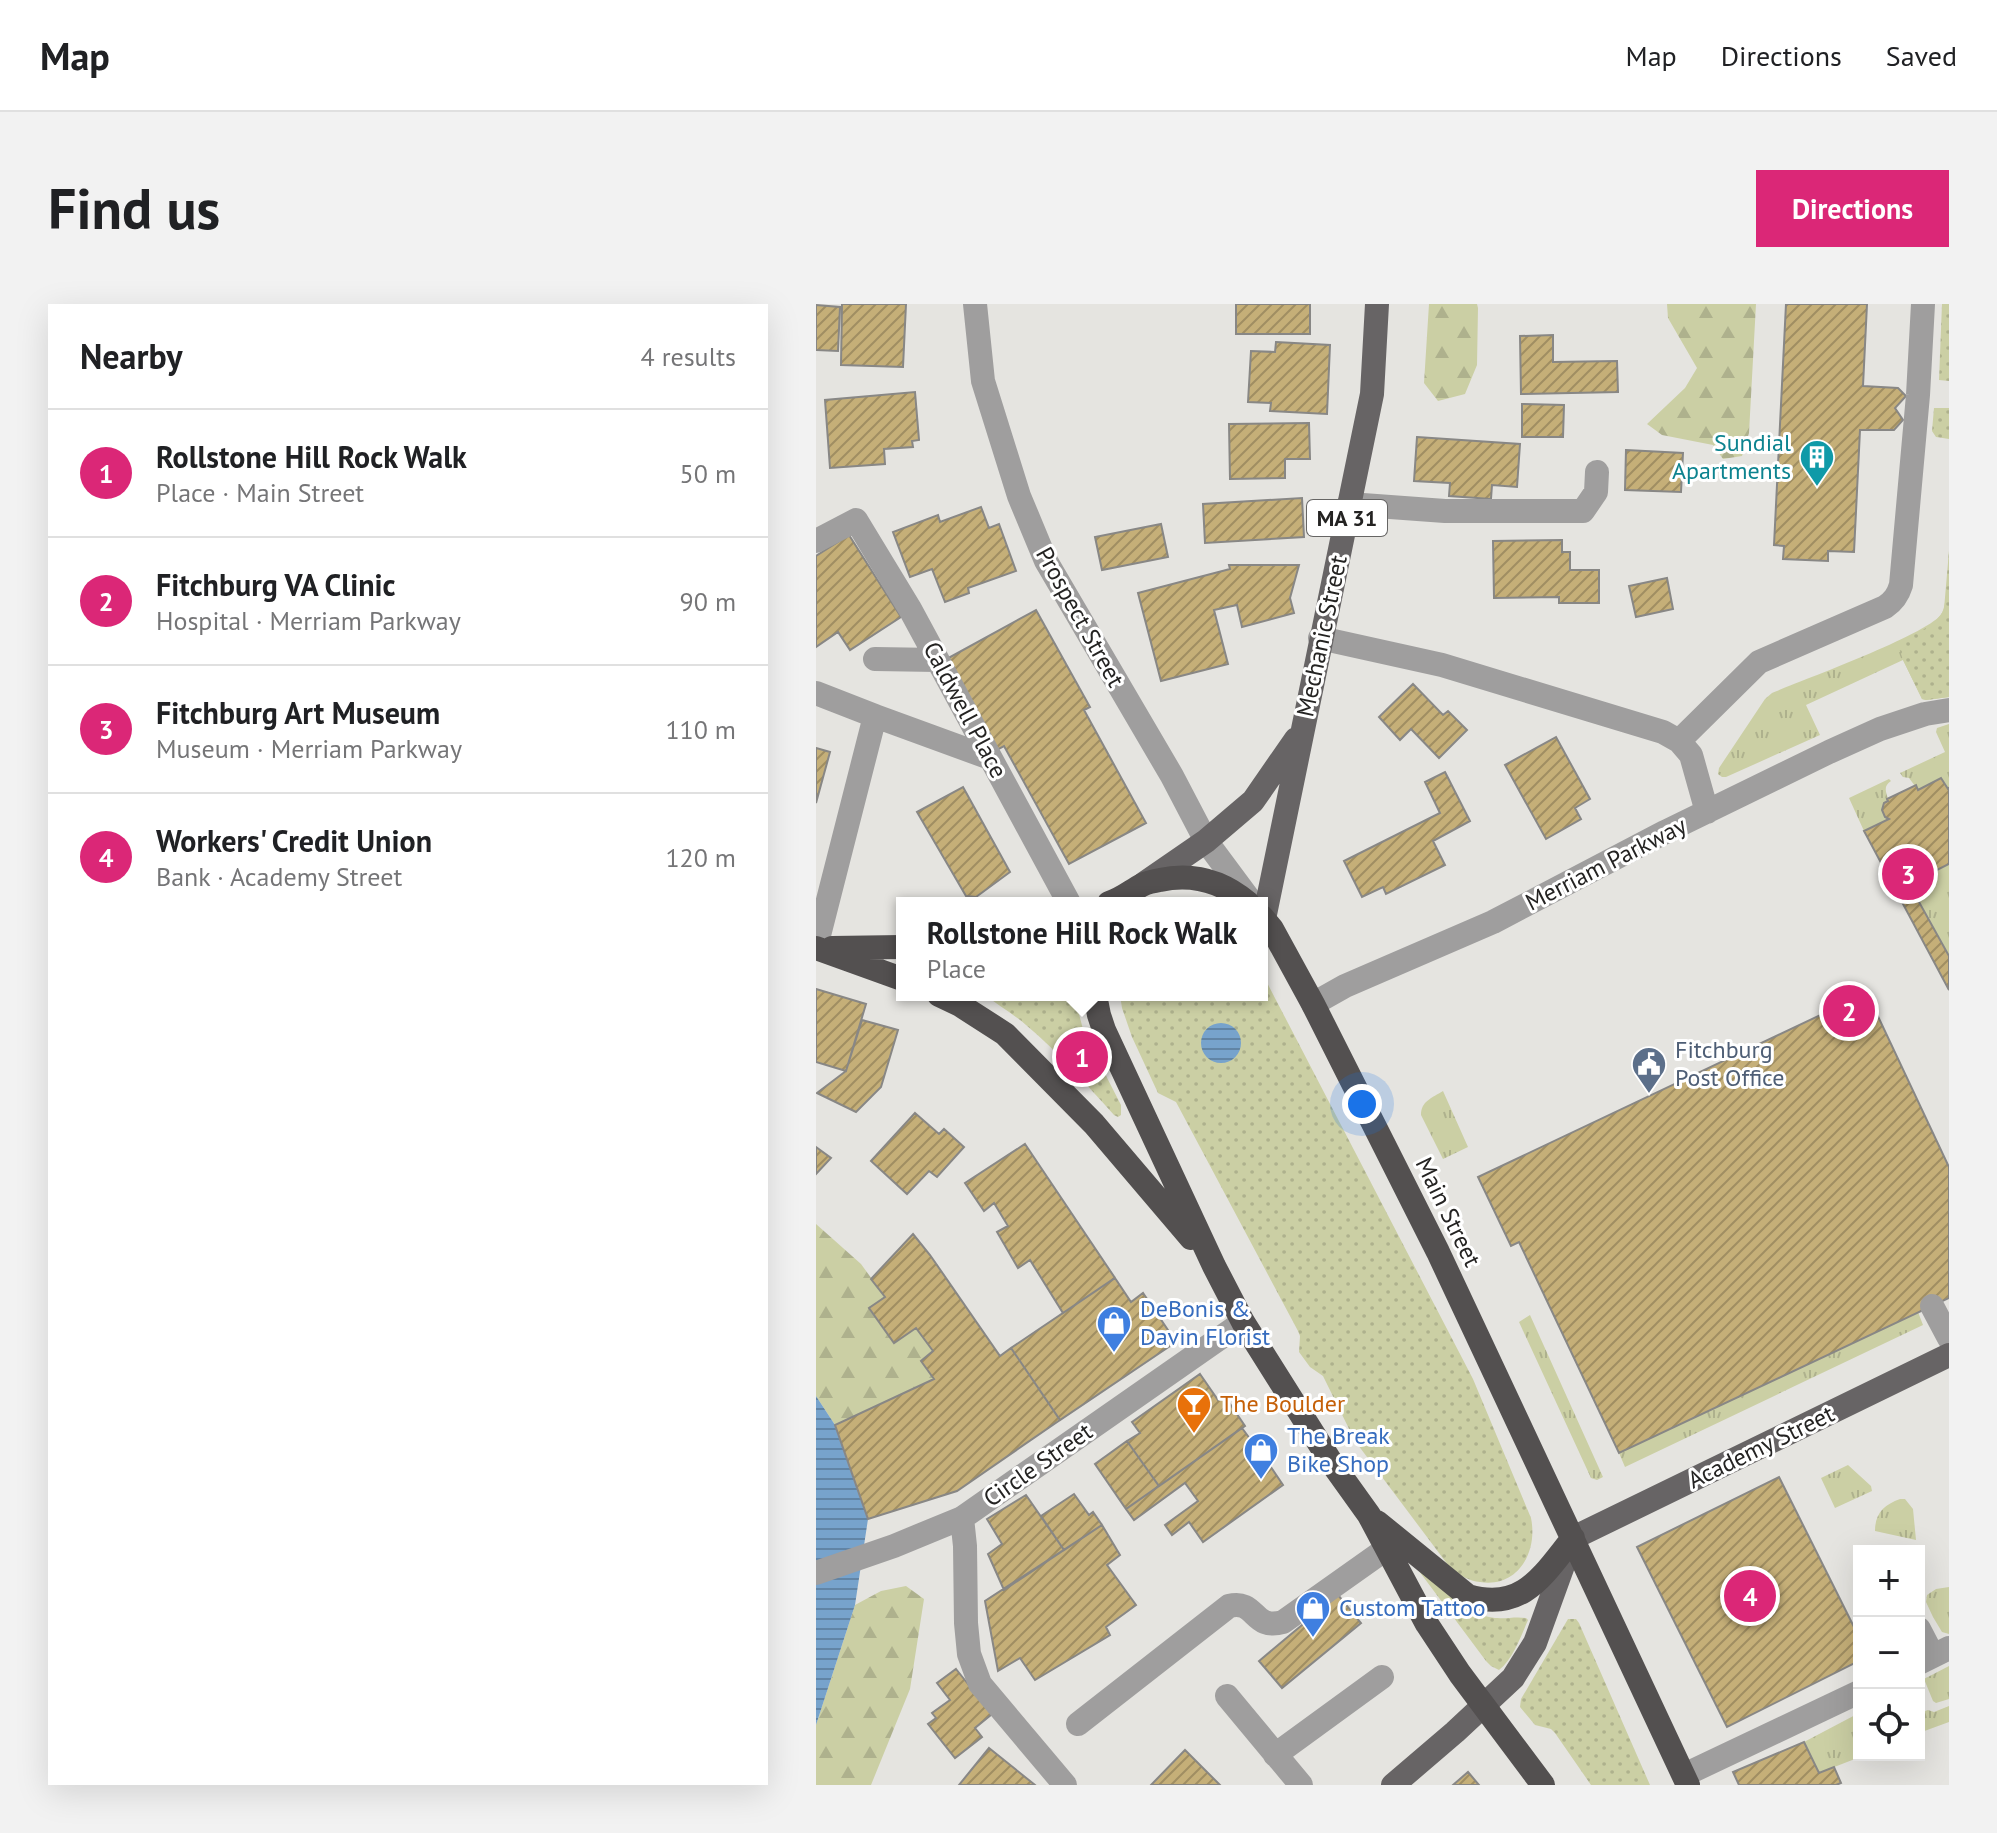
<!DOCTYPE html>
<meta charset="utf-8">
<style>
:root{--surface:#fff;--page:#f2f2f2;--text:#202124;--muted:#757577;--line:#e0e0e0;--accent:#db2777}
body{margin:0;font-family:"PT Sans",sans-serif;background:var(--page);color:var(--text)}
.controls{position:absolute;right:24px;bottom:24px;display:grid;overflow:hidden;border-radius:0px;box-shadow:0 8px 32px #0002}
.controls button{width:72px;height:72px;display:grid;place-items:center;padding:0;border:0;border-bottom:2px solid var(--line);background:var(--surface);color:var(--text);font:40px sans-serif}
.you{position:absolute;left:546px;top:800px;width:28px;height:28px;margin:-20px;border:6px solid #fff;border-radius:50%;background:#1a73e8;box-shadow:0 0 0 12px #1a73e833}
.badge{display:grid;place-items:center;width:52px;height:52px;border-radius:50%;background:var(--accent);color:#fff;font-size:26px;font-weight:700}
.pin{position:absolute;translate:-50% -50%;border:4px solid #fff;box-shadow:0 2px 8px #0006}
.popup{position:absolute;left:80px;top:593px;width:372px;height:104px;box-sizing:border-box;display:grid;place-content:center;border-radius:0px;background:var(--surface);filter:drop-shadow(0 2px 6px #0005);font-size:26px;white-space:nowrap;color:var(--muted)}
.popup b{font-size:30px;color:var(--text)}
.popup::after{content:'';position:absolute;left:50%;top:100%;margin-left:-16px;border:16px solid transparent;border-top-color:var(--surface)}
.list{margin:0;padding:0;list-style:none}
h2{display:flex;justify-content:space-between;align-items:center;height:104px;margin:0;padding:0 32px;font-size:34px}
h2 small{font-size:26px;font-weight:400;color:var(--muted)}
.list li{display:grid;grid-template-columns:52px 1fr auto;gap:24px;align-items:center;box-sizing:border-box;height:128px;padding:0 32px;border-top:2px solid var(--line)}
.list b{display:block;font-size:30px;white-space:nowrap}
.list p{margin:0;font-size:26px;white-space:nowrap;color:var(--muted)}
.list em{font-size:26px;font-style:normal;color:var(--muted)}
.icon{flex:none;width:44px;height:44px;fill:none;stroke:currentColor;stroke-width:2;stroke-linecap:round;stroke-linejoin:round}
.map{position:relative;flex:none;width:1133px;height:1481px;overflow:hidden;border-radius:0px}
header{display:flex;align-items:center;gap:48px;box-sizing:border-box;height:112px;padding:0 40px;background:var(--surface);border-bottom:2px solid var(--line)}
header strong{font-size:38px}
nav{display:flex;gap:44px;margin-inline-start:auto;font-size:28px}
.intro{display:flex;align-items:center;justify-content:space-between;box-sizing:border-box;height:192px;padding:0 48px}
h1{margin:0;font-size:56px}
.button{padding:20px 36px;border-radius:0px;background:var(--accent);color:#fff;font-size:28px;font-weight:700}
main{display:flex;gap:48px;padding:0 48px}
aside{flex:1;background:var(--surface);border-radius:0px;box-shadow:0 8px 32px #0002}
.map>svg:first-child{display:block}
.grass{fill:url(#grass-tufts)}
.forest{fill:url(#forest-firs)}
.park{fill:url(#park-dots)}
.water{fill:url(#water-rules)}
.building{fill:url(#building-hatch);stroke:#888785;stroke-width:2}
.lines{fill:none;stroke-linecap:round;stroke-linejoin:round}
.minor{stroke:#9f9e9e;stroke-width:24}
.major{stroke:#676465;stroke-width:24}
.highway{stroke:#535050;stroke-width:24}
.labels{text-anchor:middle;stroke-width:6;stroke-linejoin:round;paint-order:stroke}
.shield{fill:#fff;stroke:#666564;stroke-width:2}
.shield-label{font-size:22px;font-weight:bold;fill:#242322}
.culture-label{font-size:24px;fill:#0d838f;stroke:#fff;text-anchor:end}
.street-label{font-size:24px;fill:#242322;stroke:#fff}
.service-label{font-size:24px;fill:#4e5e75;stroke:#fff;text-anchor:start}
.shop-label{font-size:24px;fill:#366cbe;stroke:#fff;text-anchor:start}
.food-label{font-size:24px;fill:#c56008;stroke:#fff;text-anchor:start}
</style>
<header>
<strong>Map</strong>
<nav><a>Map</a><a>Directions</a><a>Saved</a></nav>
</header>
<div class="intro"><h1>Find us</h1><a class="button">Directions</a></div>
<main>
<aside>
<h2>Nearby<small>4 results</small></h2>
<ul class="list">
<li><span class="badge">1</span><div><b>Rollstone Hill Rock Walk</b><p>Place · Main Street</p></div><em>50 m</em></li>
<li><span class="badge">2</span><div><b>Fitchburg VA Clinic</b><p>Hospital · Merriam Parkway</p></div><em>90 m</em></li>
<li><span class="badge">3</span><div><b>Fitchburg Art Museum</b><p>Museum · Merriam Parkway</p></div><em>110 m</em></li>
<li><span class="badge">4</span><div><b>Workers' Credit Union</b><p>Bank · Academy Street</p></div><em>120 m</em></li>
</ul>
</aside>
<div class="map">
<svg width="1133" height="1481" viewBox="0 0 1133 1481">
<defs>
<pattern id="grass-tufts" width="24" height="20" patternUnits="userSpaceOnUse" patternTransform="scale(2)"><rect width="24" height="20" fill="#cbcfa4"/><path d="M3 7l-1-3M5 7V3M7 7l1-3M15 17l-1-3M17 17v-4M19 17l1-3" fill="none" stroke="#aeb18d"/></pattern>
<pattern id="forest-firs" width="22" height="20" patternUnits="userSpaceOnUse" patternTransform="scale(2)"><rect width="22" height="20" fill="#cbcfa4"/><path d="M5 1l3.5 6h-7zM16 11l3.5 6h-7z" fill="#aeb18d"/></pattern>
<pattern id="park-dots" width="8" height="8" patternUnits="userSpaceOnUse" patternTransform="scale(2)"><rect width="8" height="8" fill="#cbcfa4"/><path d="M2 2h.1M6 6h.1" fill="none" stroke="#aeb18d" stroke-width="1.8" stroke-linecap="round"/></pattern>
<pattern id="water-rules" width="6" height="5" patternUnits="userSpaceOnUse" patternTransform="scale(2)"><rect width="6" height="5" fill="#77a3cc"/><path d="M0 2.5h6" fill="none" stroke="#6184a5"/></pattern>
<pattern id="building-hatch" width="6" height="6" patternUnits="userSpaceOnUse" patternTransform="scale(2)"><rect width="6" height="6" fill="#c5af78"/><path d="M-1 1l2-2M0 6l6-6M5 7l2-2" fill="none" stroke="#a08e62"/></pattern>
</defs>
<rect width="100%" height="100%" fill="#e5e4e0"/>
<path class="grass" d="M1133 247V393L1110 396 1106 395 1087 356 990 401 1004 431 910 473H906L902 470 903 464 949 395 956 389C984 377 1116 329 1126 309 1132 297 1132 262 1133 247Z
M1133 420V484L1132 485 1125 474 1102 486 1093 474 1087 473 1084 469 1129 448 1120 428 1121 424Z
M1073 475 1075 477C1067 482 1070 488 1072 495L1068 499 1066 506 1069 513 1073 515 1048 527 1033 494Z
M1133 560V652L1093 580Z
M627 787 652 843 627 855 605 811C605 797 616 794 627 787Z
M1102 1008 1107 1021 809 1163 803 1149Z
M714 1011 787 1173 781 1176 775 1174 703 1018Z
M1032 1161 1055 1182 1056 1187 1019 1204 1005 1174Z
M1084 1195H1089L1097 1205 1100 1236 1059 1227C1059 1209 1068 1201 1084 1195Z
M1133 1283V1330L1126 1328 1117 1313 1110 1298 1111 1291 1120 1285Z
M1133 1362V1395L1120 1399 1117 1397 1108 1375Z
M1133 1402V1418L1103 1429V1409L1112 1406 1118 1408Z
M1043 1409V1451H1049L1003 1469 988 1438Z"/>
<path class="forest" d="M613 0H661L662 4 661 61 649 90 622 97 608 79Z
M851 0H940L933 129 926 152 907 155 897 141 846 131 831 120 869 84 881 64 852 14Z
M0 920 45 960 69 993 53 1005 78 1039 100 1024 117 1047 105 1057 118 1075 19 1121 0 1092Z
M90 1282 108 1295 94 1385 55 1481H0V1421L39 1301 65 1287Z"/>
<path class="park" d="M1126 0H1133V77L1123 76Z
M1118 104H1133V135L1120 133 1116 127Z
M1133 247V393L1110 396 1106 395 1087 356 1081 338C1098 330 1120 323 1128 305Z
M446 669 657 1075 715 1214C722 1248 702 1284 664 1278 653 1277 644 1271 635 1265L539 1137 507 1072 494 1063 483 1048 484 1032 482 1027 360 798 342 789 316 733 306 704 304 691H446Z
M169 691H258L268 729 305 801V811L302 813 298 811C270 780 242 748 210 721 197 710 182 701 169 691Z
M598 1250C619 1272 643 1307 673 1313 686 1316 698 1312 710 1314L712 1316C705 1332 697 1355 683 1366L675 1362 670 1357 594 1255Z
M752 1315H760L763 1319 834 1481H775L739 1429 735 1425 719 1421 704 1403 705 1395Z"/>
<path class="water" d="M385 739a20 20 0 1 1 40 0a20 20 0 1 1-40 0Z
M0 1092 19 1121 52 1215 39 1301 0 1421Z"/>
<path class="building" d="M26 0H90L87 63 25 61Z
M420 0H494V30H420Z
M970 0H1051L1047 82 1082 84 1090 92 1079 104 1087 116 1078 126H1044L1038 248 1012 247V257L967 255 968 242 958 241Z
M0 1 24 3 22 47 0 46Z
M737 31V58L801 57 802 88 705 90 704 32Z
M460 38 514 41 511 110 454 107 455 99 432 98 435 47 459 48Z
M99 88 103 136 96 137 97 143 68 145 69 160 14 164 9 96Z
M706 100 748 101 747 133H706Z
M493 119 494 155H469V174L414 175 413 120Z
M601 133 704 140 701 183 676 181 675 195 633 192 634 179 598 177Z
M810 146 867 149 865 188 809 186Z
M486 194 488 233 389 239 387 200Z
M165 203 173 224 183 220 200 267 152 284 153 289 129 298 116 265 94 273 77 228 122 211 124 218Z
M345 220 352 253 286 266 279 233Z
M33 231 85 313 34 346 22 328 0 343V252Z
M746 236V248H754V266H783V299H743V293L678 294 677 237Z
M413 261H483L474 294 478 309 426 323 421 301 398 306 412 360 345 377 322 289 414 265Z
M851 274 857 305 820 313 813 282Z
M220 306 274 403 268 406 330 519 253 560 188 442 177 448 127 357Z
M597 380 627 411 632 407 651 426 623 454 595 425 584 436 563 413Z
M740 433 774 495 759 504 765 515 730 535 689 461Z
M0 444 14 448 0 499Z
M629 468 654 517 617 537 629 561 570 590 567 583 546 593 528 557 624 509 609 478Z
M1125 474 1132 485 1133 484V560L1093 580 1133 652V686L1048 527 1073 515 1069 513 1066 506 1068 499 1072 497 1071 495 1100 481 1102 486Z
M147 483 194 568 160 593 150 592 101 508Z
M0 685 50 700 30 767 0 758Z
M1051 689 1133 863V994L803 1149 703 938 695 942 662 873Z
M46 716 82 726 65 783 40 808 1 789 30 767Z
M99 809 123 830 128 825 148 843 121 873 113 867 91 890 55 857Z
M209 840 299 974 247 1009 214 956 202 964 181 928 192 922 178 899 168 907 149 879Z
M0 843 15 854 0 870Z
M97 930 114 951 184 1052 195 1044 244 1116 141 1187 52 1215 19 1121 118 1075 105 1057 117 1047 100 1024 78 1039 53 1004 69 993 55 975Z
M299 974 315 998 327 989 360 1038 244 1116 195 1044Z
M384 1070 402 1096 408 1091 429 1122 343 1182 311 1137 324 1129 316 1118Z
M426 1124 440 1143 430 1151 433 1155 444 1147 467 1181 387 1238 373 1218 356 1231 349 1221 382 1197 369 1179 318 1216 310 1205Z
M311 1137 343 1182 310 1205 279 1160Z
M963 1173 1043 1333V1357L911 1423 821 1243Z
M258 1190 273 1211 277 1208 286 1221 248 1246 225 1212Z
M210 1191 248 1246 188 1286 172 1250 186 1240 171 1215Z
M286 1221 304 1251 291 1261 320 1301 290 1323 294 1331 219 1376 204 1354 182 1367 169 1297Z
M522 1291 545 1319 466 1384 443 1357Z
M140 1365 176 1410 159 1424 166 1433 139 1454 112 1420 120 1414 116 1409 134 1396 121 1379Z
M988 1438 1003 1469 1018 1463 1025 1479 1020 1481H923L917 1468Z
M173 1444 219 1481H143Z
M369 1446 404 1481H335Z
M652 1468 663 1481H637Z"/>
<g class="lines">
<path class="minor" d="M159 0 167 77 203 192 230 257 356 472 390 537 436 599
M533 200 629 207H767L780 188 781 168
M0 237 40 216 94 305 253 599
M504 334 626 361 847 428 863 437 875 451 891 508
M59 355 121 356
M0 389 59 412
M863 437 943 358 1069 303C1078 297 1082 291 1085 281L1102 91 1107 0
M0 643 59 412 174 454
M497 700 529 682 677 618 849 528 1013 448 1064 425 1109 410 1133 406
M1116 1002 1133 1034
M146 1214 149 1242 150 1319 153 1350 164 1380 249 1481
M0 1269 78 1242 146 1214 427 1018
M1103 1325 1117 1352
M1103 1359 1133 1344
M411 1392 485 1481
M262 1420 413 1302C441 1295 436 1327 467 1318L570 1245
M459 1451 566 1373
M868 1471 1043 1388"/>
<path class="major" d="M329 579 390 537 437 497 480 435
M448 615 556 90 561 0
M577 1481 639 1428 697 1374 719 1339 757 1234 1133 1051"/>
<path class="highway" d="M293 599C306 595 315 587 326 581 332 578 338 577 344 576 377 569 407 578 432 599
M446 613 456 625 497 700 622 948 872 1481
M0 644 86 675
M16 644 86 643
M123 691 144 701 189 730 278 820 375 934
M279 691 283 711 288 726 398 962 427 1018 515 1158 553 1211 611 1320 644 1370 727 1481
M561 1218 652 1292C707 1308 727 1271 757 1234"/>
</g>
<defs>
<g id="building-pin" transform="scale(1.8)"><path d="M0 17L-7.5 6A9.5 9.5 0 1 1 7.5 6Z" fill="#0f9aa8" stroke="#fff"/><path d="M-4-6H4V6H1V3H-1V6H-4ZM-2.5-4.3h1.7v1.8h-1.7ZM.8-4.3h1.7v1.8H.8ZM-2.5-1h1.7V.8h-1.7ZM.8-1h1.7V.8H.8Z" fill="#fff"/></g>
<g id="civic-pin" transform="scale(1.8)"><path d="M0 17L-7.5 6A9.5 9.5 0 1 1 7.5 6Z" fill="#5c6f8a" stroke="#fff"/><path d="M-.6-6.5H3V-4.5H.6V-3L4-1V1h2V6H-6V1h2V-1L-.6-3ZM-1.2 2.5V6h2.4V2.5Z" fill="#fff"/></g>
<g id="shop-pin" transform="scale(1.8)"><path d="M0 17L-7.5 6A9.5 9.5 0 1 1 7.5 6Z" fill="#3f7fe0" stroke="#fff"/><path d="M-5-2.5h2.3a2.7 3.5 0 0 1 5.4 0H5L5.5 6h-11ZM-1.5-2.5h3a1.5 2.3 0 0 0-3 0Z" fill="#fff"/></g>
<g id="bar-pin" transform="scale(1.8)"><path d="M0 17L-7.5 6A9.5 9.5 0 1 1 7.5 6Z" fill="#e8710a" stroke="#fff"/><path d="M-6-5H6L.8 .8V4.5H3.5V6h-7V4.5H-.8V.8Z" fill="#fff"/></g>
</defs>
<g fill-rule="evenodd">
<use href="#building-pin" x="1001" y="153"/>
<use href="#civic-pin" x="833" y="760"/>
<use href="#shop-pin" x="298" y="1019"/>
<use href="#bar-pin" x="378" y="1100"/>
<use href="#shop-pin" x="445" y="1146"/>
<use href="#shop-pin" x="497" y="1304"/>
</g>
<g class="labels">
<rect class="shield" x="491" y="196" width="80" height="36" rx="6"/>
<g class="shield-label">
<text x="531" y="222">MA 31</text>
</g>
<g class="culture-label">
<text x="975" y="147">Sundial<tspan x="975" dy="28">Apartments</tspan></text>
</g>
<g class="street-label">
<text transform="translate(264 313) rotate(61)" y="8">Prospect Street</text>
<text transform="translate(506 332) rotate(-78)" y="8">Mechanic Street</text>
<text transform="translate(149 406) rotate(62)" y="8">Caldwell Place</text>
<text transform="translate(790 560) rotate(-27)" y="8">Merriam Parkway</text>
<text transform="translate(632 908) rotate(64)" y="8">Main Street</text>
<text transform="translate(945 1143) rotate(-26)" y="8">Academy Street</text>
<text transform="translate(222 1161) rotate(-35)" y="8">Circle Street</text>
</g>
<g class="service-label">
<text x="859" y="754">Fitchburg<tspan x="859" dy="28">Post Office</tspan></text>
</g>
<g class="shop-label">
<text x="324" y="1013">DeBonis &amp;<tspan x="324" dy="28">Davin Florist</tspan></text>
<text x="471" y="1140">The Break<tspan x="471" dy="28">Bike Shop</tspan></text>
<text x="523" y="1312">Custom Tattoo</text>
</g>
<g class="food-label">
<text x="404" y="1108">The Boulder</text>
</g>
</g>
</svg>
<div class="controls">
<button>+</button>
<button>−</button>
<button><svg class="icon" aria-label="locate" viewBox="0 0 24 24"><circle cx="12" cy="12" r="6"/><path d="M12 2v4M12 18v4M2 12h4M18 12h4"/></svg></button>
</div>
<div class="you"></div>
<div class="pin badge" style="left:266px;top:753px">1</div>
<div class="popup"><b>Rollstone Hill Rock Walk</b>Place</div>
<div class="pin badge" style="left:1033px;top:707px">2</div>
<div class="pin badge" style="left:1092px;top:570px">3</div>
<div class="pin badge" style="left:934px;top:1292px">4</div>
</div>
</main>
